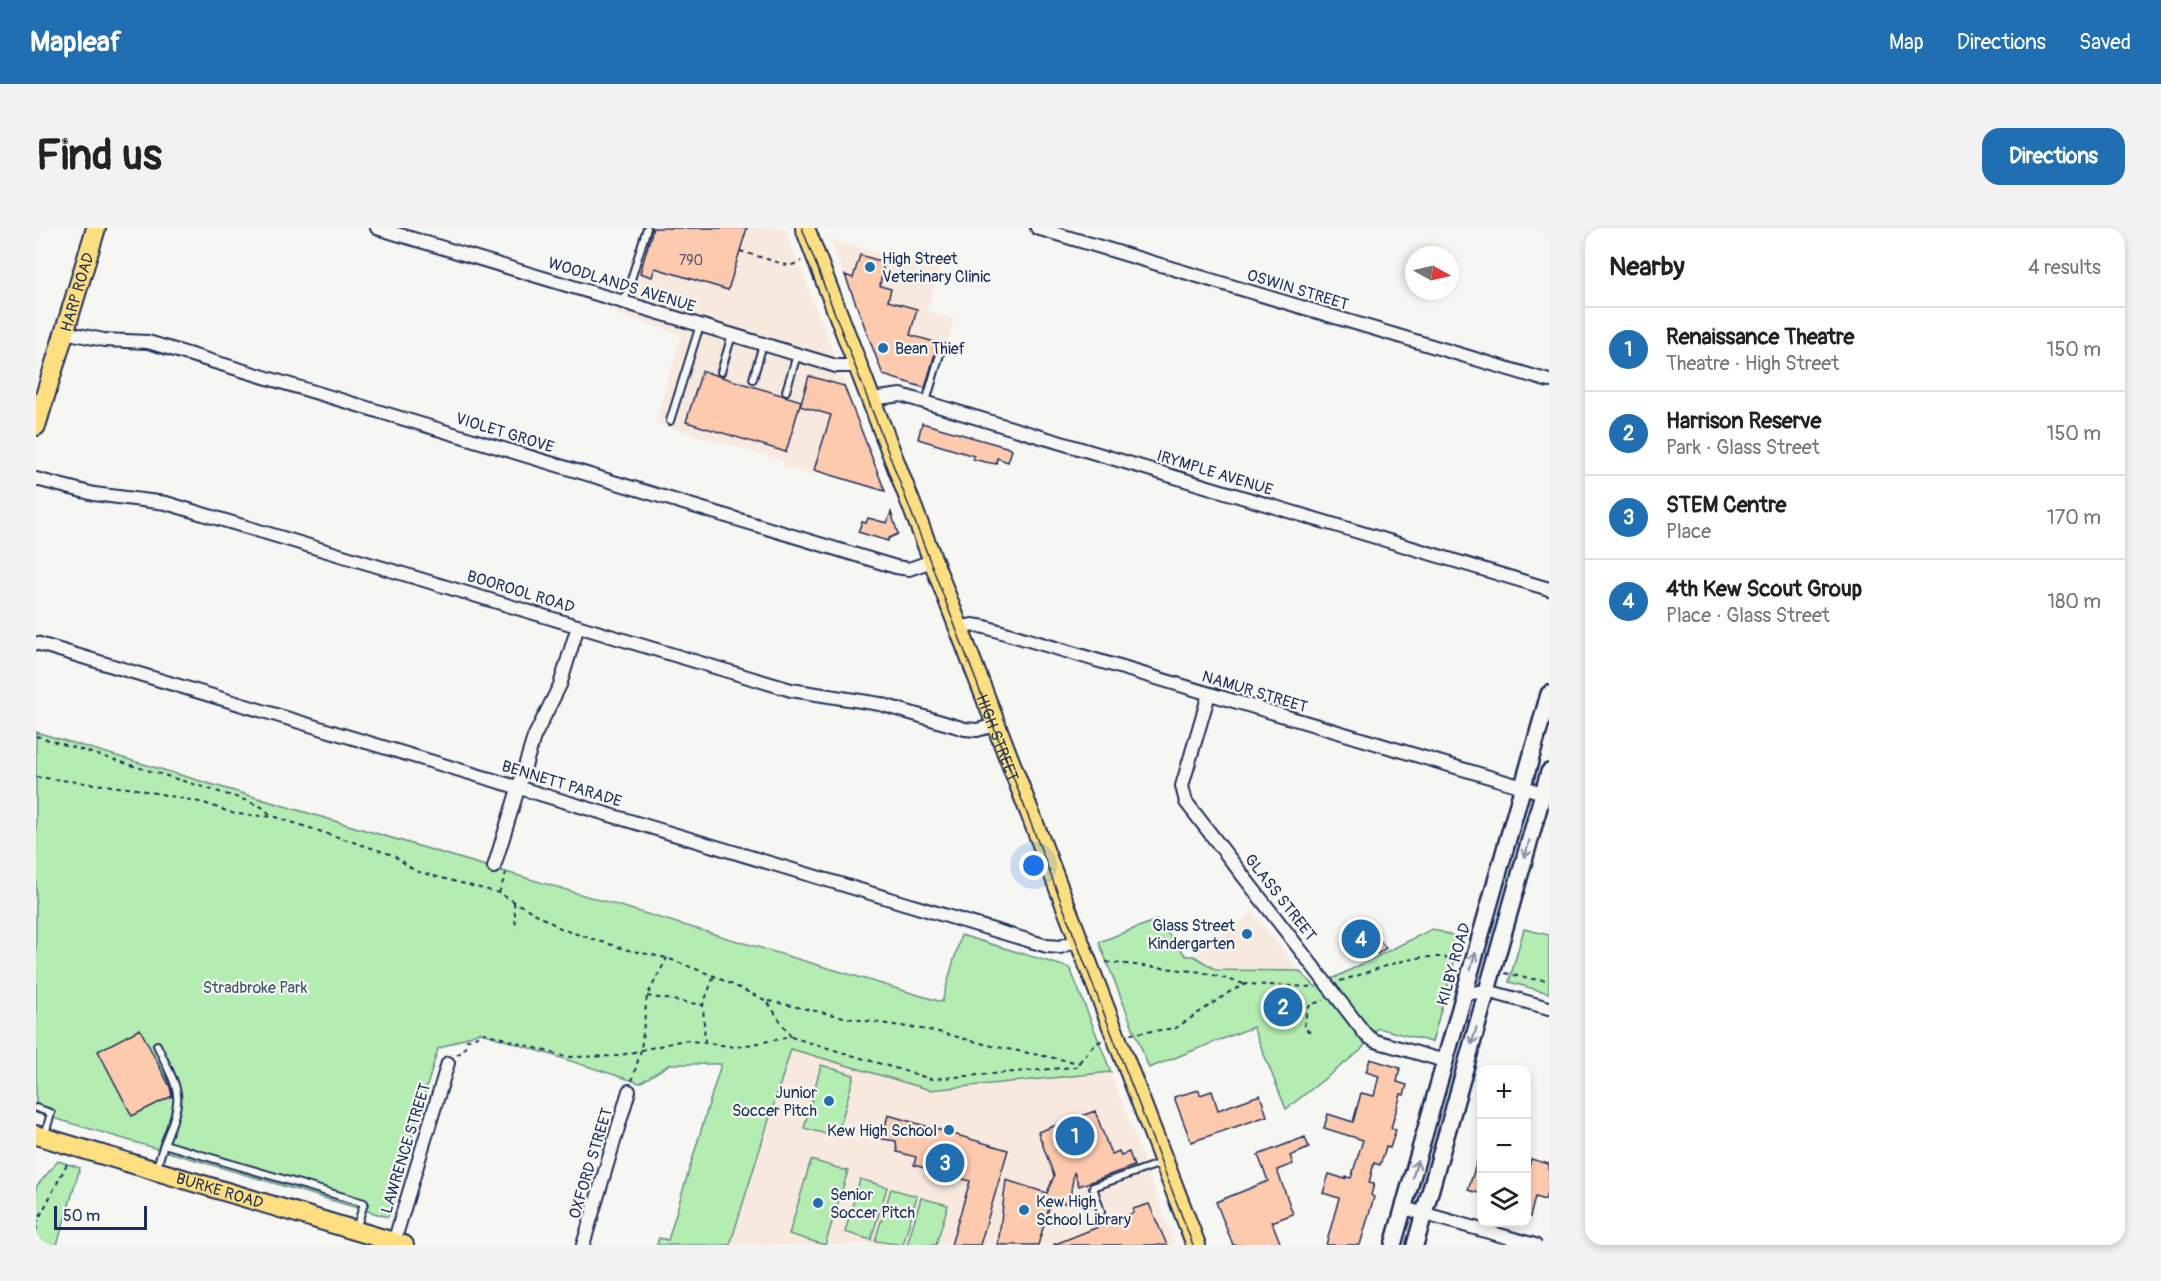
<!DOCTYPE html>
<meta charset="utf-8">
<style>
:root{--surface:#fff;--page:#f2f2f2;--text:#222;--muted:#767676;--line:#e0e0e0;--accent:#1f6fb2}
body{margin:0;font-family:Pangolin,sans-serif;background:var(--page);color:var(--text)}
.controls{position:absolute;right:18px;bottom:18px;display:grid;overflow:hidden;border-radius:12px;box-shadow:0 3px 9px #0003}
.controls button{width:54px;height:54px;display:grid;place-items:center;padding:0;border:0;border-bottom:2px solid var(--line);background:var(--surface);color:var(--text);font:30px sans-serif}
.compass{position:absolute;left:1369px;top:18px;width:54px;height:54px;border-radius:50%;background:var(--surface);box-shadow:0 3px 9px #0003;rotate:98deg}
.scale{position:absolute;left:18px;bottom:15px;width:93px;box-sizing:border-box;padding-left:6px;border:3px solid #1b2f5e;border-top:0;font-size:16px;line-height:21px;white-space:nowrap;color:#1b2f5e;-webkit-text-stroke:4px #f6f6f2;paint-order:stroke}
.you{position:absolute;left:998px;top:638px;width:21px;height:21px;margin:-15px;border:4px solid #fff;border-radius:50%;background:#1a73e8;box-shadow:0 0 0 9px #1a73e833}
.badge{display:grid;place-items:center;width:39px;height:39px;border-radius:50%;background:var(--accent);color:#fff;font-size:20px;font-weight:700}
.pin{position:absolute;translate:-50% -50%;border:3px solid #fff;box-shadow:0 2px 6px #0006}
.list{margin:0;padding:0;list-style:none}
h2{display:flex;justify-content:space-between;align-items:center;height:78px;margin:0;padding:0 24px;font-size:26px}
h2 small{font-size:20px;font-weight:400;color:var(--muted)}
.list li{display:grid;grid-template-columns:39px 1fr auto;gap:18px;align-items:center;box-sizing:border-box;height:84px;padding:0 24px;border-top:2px solid var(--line)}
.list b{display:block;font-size:22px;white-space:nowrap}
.list p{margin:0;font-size:20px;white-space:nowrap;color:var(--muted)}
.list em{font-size:20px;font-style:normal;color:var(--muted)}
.icon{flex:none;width:33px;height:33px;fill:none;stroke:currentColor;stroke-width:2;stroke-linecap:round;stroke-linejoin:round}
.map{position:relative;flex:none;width:1513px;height:1017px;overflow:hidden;border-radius:18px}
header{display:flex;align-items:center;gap:36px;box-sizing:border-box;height:84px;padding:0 30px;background:var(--accent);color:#fff}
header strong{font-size:28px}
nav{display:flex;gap:33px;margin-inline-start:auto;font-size:21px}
.intro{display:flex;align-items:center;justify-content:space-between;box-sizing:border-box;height:144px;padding:0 36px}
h1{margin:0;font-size:42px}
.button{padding:15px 27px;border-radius:18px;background:var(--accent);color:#fff;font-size:21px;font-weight:700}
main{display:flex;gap:36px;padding:0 36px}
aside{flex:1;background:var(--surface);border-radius:18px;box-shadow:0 3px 9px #0003}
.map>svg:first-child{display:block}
.built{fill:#f8e9de}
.green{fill:#b4edb1;stroke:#688e88;stroke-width:1.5}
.building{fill:#fecaae;stroke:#1b2f5e;stroke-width:1.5}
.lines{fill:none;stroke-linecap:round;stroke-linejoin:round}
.service-casing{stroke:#1b2f5e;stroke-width:10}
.minor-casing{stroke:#1b2f5e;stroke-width:16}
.tertiary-casing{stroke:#1b2f5e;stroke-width:20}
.primary-casing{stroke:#1b2f5e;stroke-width:22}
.path{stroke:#1b2f5e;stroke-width:2;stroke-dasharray:4.5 4.5;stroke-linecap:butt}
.service{stroke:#f6f6f2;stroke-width:6}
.minor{stroke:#f6f6f2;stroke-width:12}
.tertiary{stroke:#f6f6f2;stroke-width:15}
.primary{stroke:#fedf80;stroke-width:18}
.tram{stroke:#1b2f5e;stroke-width:1.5}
.oneway{stroke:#8892a8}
.poi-dot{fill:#1f6fb2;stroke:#f6f6f2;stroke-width:2}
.labels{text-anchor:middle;stroke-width:4.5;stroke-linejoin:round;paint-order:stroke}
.number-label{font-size:14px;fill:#545672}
.poi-label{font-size:16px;fill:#1b2f5e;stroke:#f6f6f2;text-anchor:start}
.street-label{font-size:16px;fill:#1b2f5e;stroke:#f6f6f2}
.park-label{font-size:16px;fill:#3a556f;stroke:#f6f6f2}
</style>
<header>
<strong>Mapleaf</strong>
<nav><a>Map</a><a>Directions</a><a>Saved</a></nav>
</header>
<div class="intro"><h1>Find us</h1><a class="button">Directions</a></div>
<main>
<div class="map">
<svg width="1513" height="1017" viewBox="0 0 1513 1017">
<rect width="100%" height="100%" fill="#f6f6f2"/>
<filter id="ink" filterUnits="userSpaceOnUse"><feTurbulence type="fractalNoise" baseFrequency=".0167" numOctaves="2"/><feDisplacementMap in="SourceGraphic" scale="12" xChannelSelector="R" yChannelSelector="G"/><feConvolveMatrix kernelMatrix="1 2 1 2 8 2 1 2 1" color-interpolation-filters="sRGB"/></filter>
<g filter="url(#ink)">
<path class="built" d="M608 0H749L851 264 779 243 777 248 747 239 748 233 619 195 645 109 641 105 580 86Z
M794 11 903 42 891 83 918 92 898 162 847 147Z
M1217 684 1263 743 1180 742 1158 728Z
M754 821 894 862 1075 844 1139 1017H694Z"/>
<path class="green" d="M0 504 906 774 925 707 1034 740 1075 844 894 862 755 821 694 1017H621L623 1010 632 1012 685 836H634L604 855 443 804 402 821 352 989 0 885Z
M1121 692 1150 728H1158L1180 742 1263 743 1280 759 1396 701 1425 710 1396 814 1342 800 1324 823 1250 881 1217 799 1113 840 1063 714Z
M1488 701 1513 707V765L1473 754Z
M785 837 818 847 801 909 768 900Z
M775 932 812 943 789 1017 753 1006Z
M22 933 44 940 21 1017H0V959Z
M824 951 851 959 835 1012 809 1004Z
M855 961 881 968 867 1017 839 1013Z
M885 970 912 977 900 1017H871Z"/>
<path class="building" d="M617 0H711L692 62 619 40 616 49 604 45Z
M824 27 848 34 844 58 855 61 852 73 881 81 874 107 902 115 889 160 847 147 809 47 817 50Z
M666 143 765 173 750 224 650 194Z
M773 148 808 158 849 263 778 242 795 187 764 178Z
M886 195 970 219 976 222 972 234 961 230 960 236 949 234 937 231 938 228 882 211Z
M855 284 862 306 853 310 852 313 822 304 826 294 830 295 832 290 851 295Z
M1328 693 1350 720 1341 726 1337 720 1323 731 1316 721 1314 722 1307 709Z
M104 801 134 859 136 868 96 888 62 823Z
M1334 831 1364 840 1361 854 1371 857 1368 867 1365 866 1355 900 1360 902 1354 920 1350 919 1344 937 1338 935 1333 955 1338 956 1335 967 1338 969 1324 1017H1290L1303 970 1287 965 1293 946 1309 951 1310 949 1315 950 1327 912 1288 900 1292 886 1317 894 1325 865 1338 868 1343 848 1330 844Z
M1163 862 1164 867 1176 863 1182 882 1224 867 1231 888 1155 914 1138 869Z
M1059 883 1073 921 1076 926 1083 923 1085 927 1093 924 1098 938 1043 958 1038 944 1033 976 1015 973 1002 1017H962L970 952 1011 965 1018 948 1002 904Z
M852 887 972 922 944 1017H915L934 953 878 937 880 929 861 924 860 913 846 911Z
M1269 909 1273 920 1254 928 1257 936 1241 942 1257 986 1236 994 1245 1017H1197L1180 974 1232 953 1222 927Z
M1443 927H1446V966L1432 962Z
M1495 931 1513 936V957L1509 972 1499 969 1494 989H1491V946Z
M1113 976 1131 1017H1017L1097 985V981Z"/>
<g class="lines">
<g class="service-casing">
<path id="service" d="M588 74 611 0
M685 144 696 107
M717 151 727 116
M750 163 761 127
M890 174 906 119
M634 193 664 97
M121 817C144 867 149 864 128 916
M0 880 15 885 9 906
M120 942 128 916 328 975 320 1001
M1065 984 1057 959 1125 935"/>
</g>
<g class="minor-casing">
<path id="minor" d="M341 0 800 138H822
M1001 0 1513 153
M28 104 68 112 112 114 860 339 873 341 896 333
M835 171 865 167 1513 361
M0 251 58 266 130 275 755 462 844 476 929 501 941 502 960 497
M922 400 936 397 949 399 1507 565
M0 415 1011 718 1024 719 1043 712
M1173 466 1146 558 1150 574 1330 807 1339 813 1409 833
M458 639 498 509 524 457 542 398
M1427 766 1451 763 1513 780
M1368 980 1499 1017
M358 1014 412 835
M547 1017 593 863"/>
</g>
<g class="tertiary-casing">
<path id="tertiary" d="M1357 1017 1513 466
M1379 1017 1513 544"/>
</g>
<g class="primary-casing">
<g id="primary">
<path d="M769 0 1160 1017"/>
<path id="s1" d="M0 198 60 0"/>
<path id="s2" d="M0 907 368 1017"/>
</g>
</g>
<path class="path" d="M704 23 754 38 765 33
M0 508 206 571 226 579 237 589
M0 549 100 561 168 575 199 586 240 589 357 627 379 643 463 665 528 702 592 722 631 730 678 748 731 773 755 809
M463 665 470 645
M478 674 480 701
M1070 734 1166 744 1208 756
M1469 745 1493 751 1513 752
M1304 753C1343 742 1381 721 1423 732
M611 768 667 777
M733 773 817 791 899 803 956 818 1044 835
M1274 804 1268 800 1271 782 1275 776 1288 773
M1094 806 1140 800 1195 763 1210 756 1278 759
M669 815 667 777 678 748
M421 827 428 822 431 812 449 805 530 829 581 828 648 812 700 819 755 809 895 851 1039 839 1059 816 1065 813V815
M596 853 605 822 611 768 631 730
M0 996 33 932
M0 1003 2 994"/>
<use href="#service" class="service"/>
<use href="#minor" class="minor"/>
<use href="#tertiary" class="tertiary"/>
<use href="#primary" class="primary"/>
<path class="tram" id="s3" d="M766 0 1157 1017"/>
</g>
<defs><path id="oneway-shaft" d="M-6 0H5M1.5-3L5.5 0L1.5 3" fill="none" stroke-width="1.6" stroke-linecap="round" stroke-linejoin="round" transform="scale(1.5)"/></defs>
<g class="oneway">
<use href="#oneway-shaft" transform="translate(1491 621) rotate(106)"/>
<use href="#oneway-shaft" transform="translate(1437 733) rotate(-74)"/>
<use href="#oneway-shaft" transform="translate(1438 808) rotate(106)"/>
<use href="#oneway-shaft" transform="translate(1379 941) rotate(-74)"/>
</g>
</g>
<g class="poi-dot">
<circle cx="834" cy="39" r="6"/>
<circle cx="847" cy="120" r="6"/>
<circle cx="1211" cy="706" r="6"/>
<circle cx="793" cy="873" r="6"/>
<circle cx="913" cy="902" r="6"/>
<circle cx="782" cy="975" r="6"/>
<circle cx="988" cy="982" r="6"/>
</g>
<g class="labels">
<g class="number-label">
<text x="655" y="37">790</text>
</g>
<g class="poi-label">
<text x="846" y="36">High Street<tspan x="846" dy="18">Veterinary Clinic</tspan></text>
<text x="859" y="126">Bean Thief</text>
<text x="1199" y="703" text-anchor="end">Glass Street<tspan x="1199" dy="18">Kindergarten</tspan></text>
<text x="781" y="870" text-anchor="end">Junior<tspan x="781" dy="18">Soccer Pitch</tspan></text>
<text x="901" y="908" text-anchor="end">Kew High School</text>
<text x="794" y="972">Senior<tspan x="794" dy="18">Soccer Pitch</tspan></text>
<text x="1000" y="979">Kew High<tspan x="1000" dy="18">School Library</tspan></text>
</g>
<g class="street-label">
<text transform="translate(586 56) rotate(17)" y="6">WOODLANDS AVENUE</text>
<text transform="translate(1262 61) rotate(17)" y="6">OSWIN STREET</text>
<text dy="6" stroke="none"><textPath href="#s1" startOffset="140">HARP ROAD</textPath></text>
<text transform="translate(469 204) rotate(17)" y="6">VIOLET GROVE</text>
<text transform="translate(1179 244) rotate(17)" y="6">IRYMPLE AVENUE</text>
<text transform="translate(485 363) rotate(17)" y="6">BOOROOL ROAD</text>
<text transform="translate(1219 463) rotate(17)" y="6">NAMUR STREET</text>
<text dy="6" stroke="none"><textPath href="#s3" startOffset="546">HIGH STREET</textPath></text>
<text transform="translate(526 555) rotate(17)" y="6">BENNETT PARADE</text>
<text transform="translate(1245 669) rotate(52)" y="6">GLASS STREET</text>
<text transform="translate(1417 736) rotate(-74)" y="6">KILBY ROAD</text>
<text transform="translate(369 920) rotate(-73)" y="6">LAWRENCE STREET</text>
<text transform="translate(554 935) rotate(-73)" y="6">OXFORD STREET</text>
<text dy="6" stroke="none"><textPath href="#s2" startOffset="192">BURKE ROAD</textPath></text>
</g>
<g class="park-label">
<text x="219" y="765">Stradbroke Park</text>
</g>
</g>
</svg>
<div class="controls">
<button>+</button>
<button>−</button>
<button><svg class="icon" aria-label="layers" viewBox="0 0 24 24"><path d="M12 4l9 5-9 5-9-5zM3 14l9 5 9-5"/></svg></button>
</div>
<svg class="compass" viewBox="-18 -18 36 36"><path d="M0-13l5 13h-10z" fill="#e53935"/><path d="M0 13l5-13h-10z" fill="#767676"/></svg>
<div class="scale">50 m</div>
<div class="you"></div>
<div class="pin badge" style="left:1039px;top:908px">1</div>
<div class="pin badge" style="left:1247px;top:779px">2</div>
<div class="pin badge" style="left:909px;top:935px">3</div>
<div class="pin badge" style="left:1325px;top:711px">4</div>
</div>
<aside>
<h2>Nearby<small>4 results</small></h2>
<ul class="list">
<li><span class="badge">1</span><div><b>Renaissance Theatre</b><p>Theatre · High Street</p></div><em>150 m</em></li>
<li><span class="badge">2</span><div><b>Harrison Reserve</b><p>Park · Glass Street</p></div><em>150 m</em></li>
<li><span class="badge">3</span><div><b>STEM Centre</b><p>Place</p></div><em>170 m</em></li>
<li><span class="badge">4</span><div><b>4th Kew Scout Group</b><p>Place · Glass Street</p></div><em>180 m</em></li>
</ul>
</aside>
</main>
